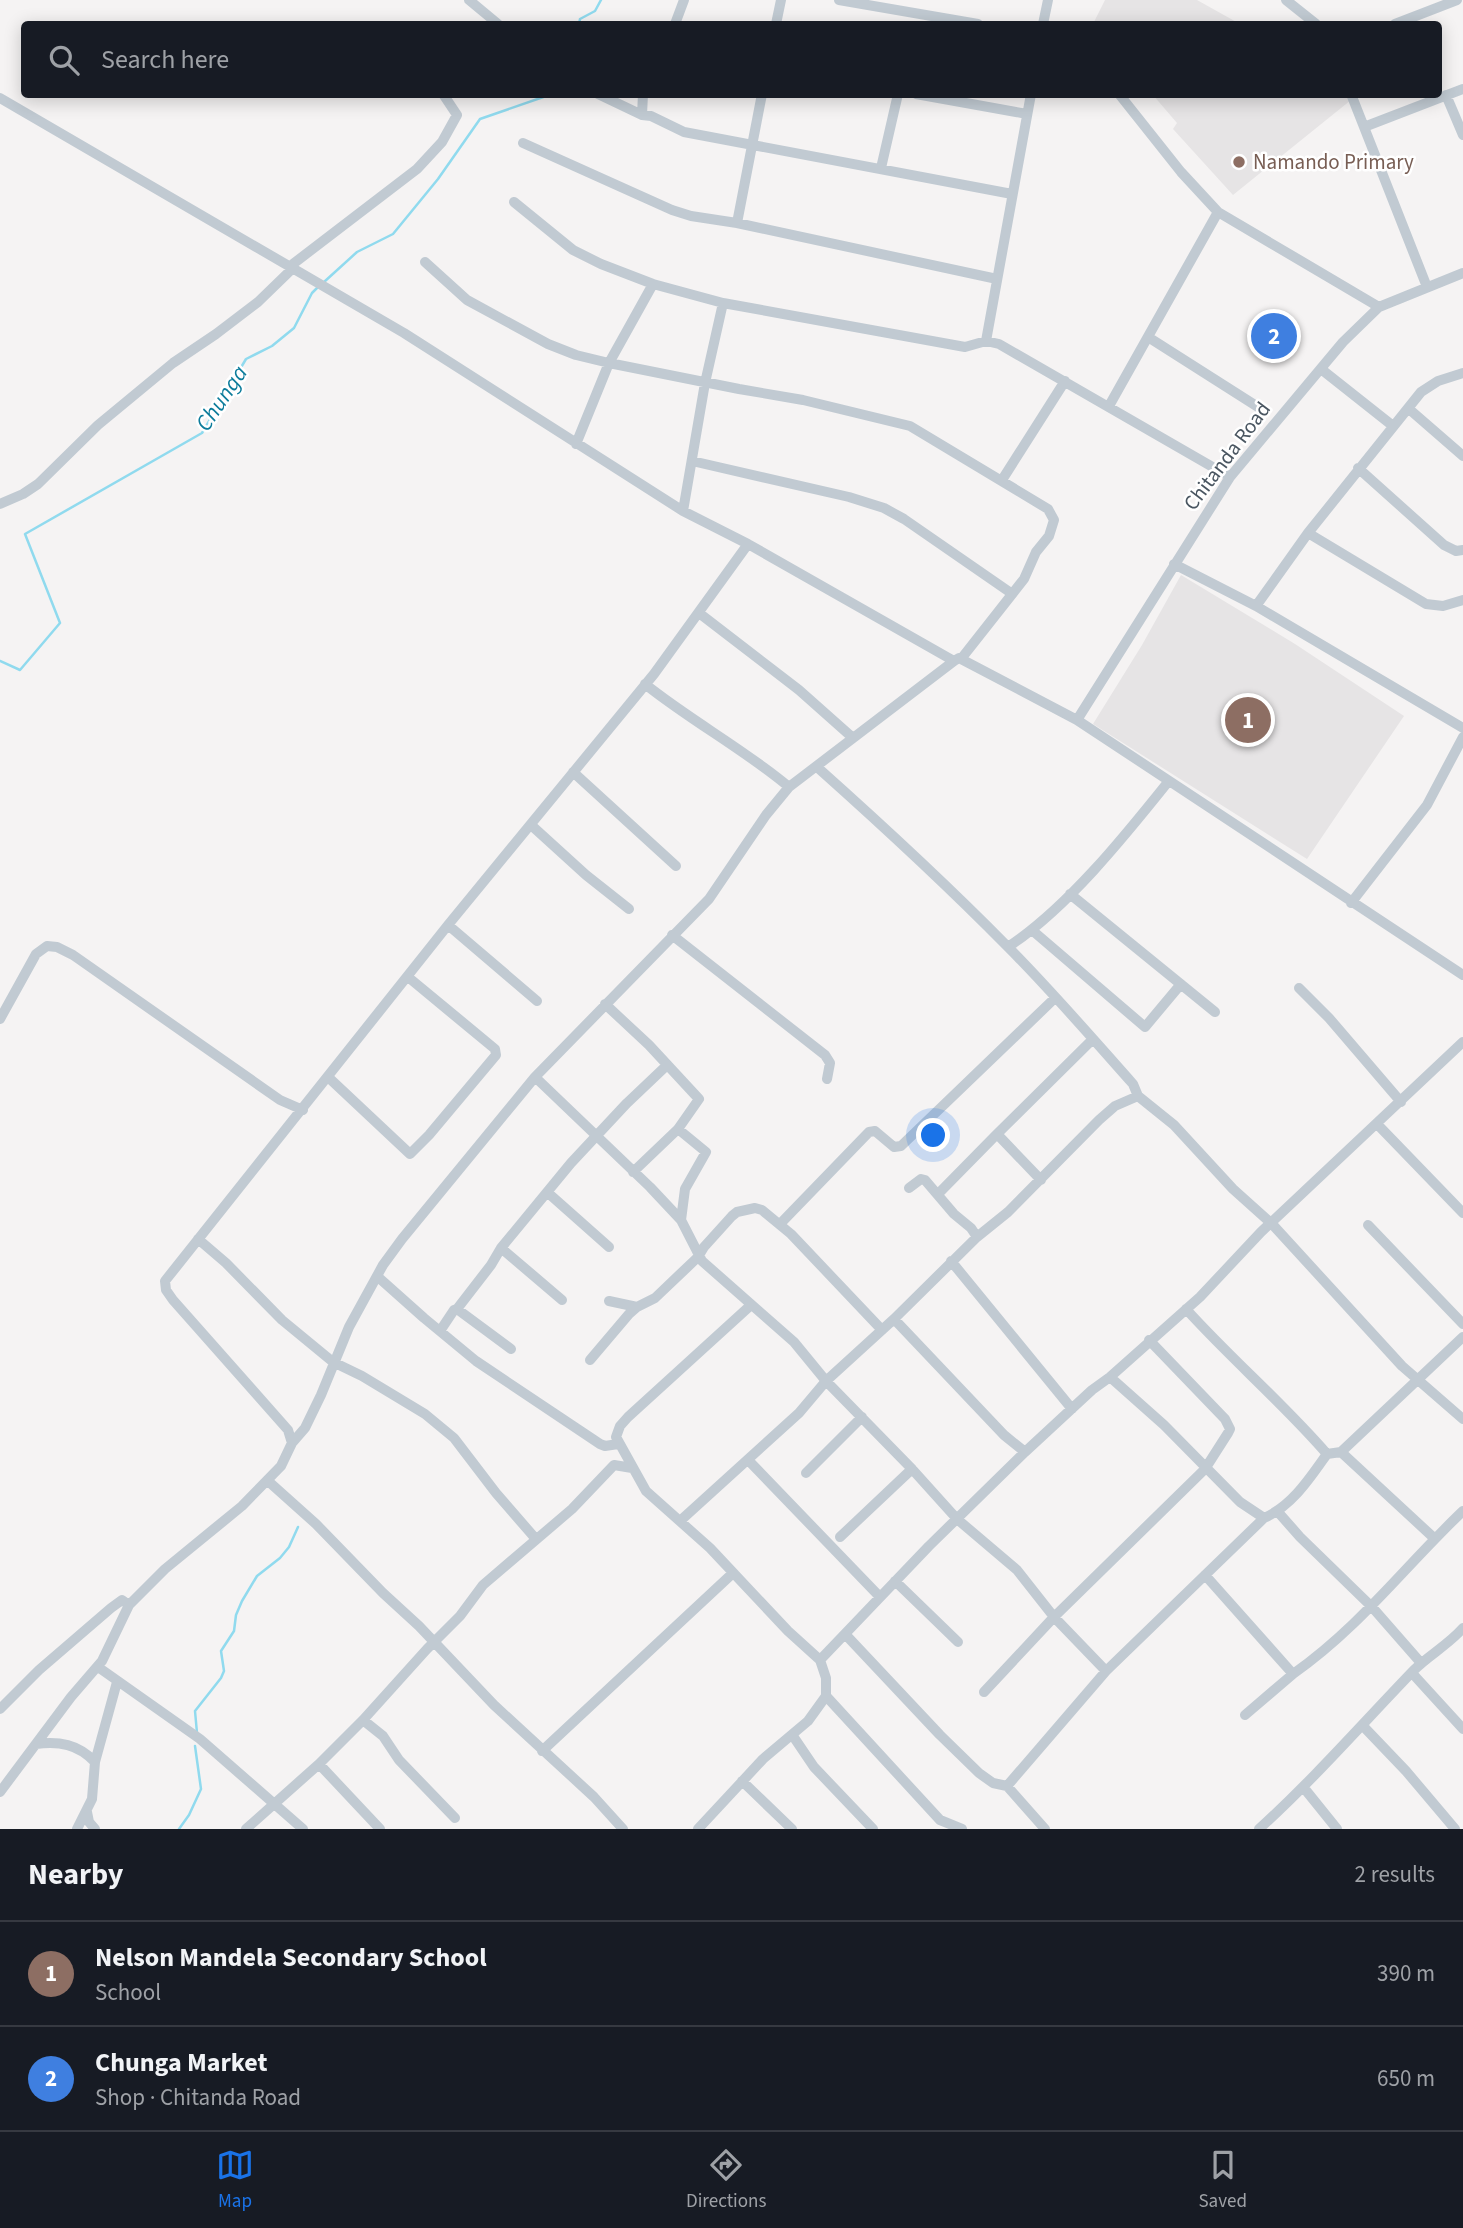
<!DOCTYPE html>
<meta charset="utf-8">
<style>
:root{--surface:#171b24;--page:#242831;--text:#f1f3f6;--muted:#9ea1a6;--line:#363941;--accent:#1a73e8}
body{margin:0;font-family:"Source Sans 3",sans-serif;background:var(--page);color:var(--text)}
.you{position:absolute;left:934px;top:1136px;width:24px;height:24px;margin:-18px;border:5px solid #fff;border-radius:50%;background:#1a73e8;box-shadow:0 0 0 10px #1a73e833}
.badge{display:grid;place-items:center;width:46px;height:46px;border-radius:50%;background:var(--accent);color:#fff;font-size:23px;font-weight:700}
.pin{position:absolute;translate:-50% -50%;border:4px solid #fff;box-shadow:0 2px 7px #0006}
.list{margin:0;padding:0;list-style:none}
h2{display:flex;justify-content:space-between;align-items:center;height:91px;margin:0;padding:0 28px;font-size:30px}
h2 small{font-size:23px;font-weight:400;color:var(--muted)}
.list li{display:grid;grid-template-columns:46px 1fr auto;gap:21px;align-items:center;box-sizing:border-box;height:105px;padding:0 28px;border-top:2px solid var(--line)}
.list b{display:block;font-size:26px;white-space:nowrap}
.list p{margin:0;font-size:23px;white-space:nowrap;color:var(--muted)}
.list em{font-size:23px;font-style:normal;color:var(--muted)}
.icon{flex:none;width:38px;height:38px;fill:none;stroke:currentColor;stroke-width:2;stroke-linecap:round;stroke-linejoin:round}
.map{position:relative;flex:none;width:1463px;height:1829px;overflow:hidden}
.search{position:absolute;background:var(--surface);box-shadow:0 4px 18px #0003;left:21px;right:21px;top:21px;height:77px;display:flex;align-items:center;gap:18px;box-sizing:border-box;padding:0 24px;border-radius:7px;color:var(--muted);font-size:26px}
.sheet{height:301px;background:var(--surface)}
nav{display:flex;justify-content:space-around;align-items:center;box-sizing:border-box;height:98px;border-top:2px solid var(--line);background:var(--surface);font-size:19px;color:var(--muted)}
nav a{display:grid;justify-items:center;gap:4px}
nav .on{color:var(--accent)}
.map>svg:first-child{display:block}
.education{fill:#e6e4e5}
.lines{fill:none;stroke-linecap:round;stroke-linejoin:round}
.stream{stroke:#90daee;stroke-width:2.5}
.minor{stroke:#c1cad2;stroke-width:10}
.education-dot{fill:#8d6e63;stroke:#fff;stroke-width:2.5}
.labels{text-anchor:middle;stroke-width:5;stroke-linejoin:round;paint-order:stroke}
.education-label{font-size:21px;fill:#785e54;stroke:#fff;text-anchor:start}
.street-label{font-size:21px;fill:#4a5661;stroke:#fff}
.water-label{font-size:23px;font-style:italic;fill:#0c7c9b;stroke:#fff}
</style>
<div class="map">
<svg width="1463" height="1829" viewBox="0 0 1463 1829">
<rect width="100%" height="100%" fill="#f5f3f3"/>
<path class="education" d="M1105 0H1197L1240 24H1093Z
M1349 94 1351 100 1233 195 1173 129 1177 123 1153 95Z
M1181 575 1295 644 1404 716 1307 859 1093 724 1142 645Z"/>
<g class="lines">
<path class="stream" d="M579 24 580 19 595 11 601 0
M324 282 357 252 393 234 438 179 480 119 552 94
M0 661 20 670 60 623 25 534 202 433 246 359 272 346 294 328 312 293 319 286
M197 1733 195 1711 221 1678 224 1671 221 1651 234 1631 236 1615 242 1601 257 1576 280 1558 289 1547 298 1527
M179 1829 189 1815 201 1789 195 1746"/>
<path class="minor" d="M469 0 498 24
M839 0 978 24
M1286 0 1316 24
M675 24 684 0
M776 24 781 0
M1043 24 1048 0
M1395 24 1457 0
M598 94 642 115
M643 94 642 115 651 116 684 132 1012 194
M916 94 1027 114
M1031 94 986 341 999 344 1230 477
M1119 94 1181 172 1218 212 1379 307
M1351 94 1427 287
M1446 95 1463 135
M0 98 404 333 683 511 748 544 954 661 959 658 961 659 1077 720 1463 975
M1364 127 1463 89
M523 143 672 210 691 216 737 223 997 279
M881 168 898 94
M514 202 573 250 601 264 653 284 723 303 965 347 986 341
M737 223 762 94
M425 262 467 300 548 344 576 355 609 363 739 389 803 400 910 426 1048 509 1054 520 1049 536 1036 552 1024 579 961 659
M289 267 417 169 442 142 457 115 443 94
M1148 337 1258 407
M1321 369 1393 426
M1109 406 1218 212
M1409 409 1463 456
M576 444 609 363 653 284
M692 461 849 497 884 508 904 519 1011 593
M1358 468 1444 545 1456 551 1463 550
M1002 480 1065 381
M0 504 23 494 38 484 98 425 173 363 216 334 258 302 292 269
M683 511 705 383 723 303
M1308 533 1426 604 1443 606 1463 600
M1174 564 1256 606 1463 728
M1256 606 1308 533 1421 392 1438 381 1463 373
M699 613 799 690 853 738
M645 684C691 721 744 749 789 787
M1077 720 1230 477 1343 342 1379 307 1463 273
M817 767C882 825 946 884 1007 946 1051 990 1092 1038 1133 1084L1138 1096 1174 1125 1233 1189 1272 1224 1402 1366 1463 1419
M573 772 676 866
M531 825 586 875 629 909
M1070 894 1215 1012
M1351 903 1427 805 1463 737
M448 925 537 1001
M1033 931 1145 1027 1181 984
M672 935 825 1055 830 1063 827 1079
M1008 947C1067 908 1124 837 1168 782
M1299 988 1329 1018 1401 1102
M605 1004 649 1045 699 1099 678 1129 633 1172
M0 1019 36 954 47 946 57 947 73 955 280 1100 303 1110
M328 1077 410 1154 429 1135 496 1055 495 1049 408 977
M535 1077 650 1187 681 1220 702 1261 794 1342 826 1381 912 1469 957 1519 1017 1570 1054 1617 1106 1671
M1377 1124 1463 1213
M678 1129 706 1152 685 1189 681 1220
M1041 1180 997 1134 1093 1039
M909 1188 921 1179 925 1180 954 1214 971 1228 977 1237
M547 1192 609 1247
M939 1193 997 1134
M780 1224 869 1132 875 1131 894 1147 901 1146 1055 998
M1368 1225 1463 1324
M198 1239 226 1263 282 1320 333 1362 362 1376 425 1414 454 1438 496 1493 535 1538
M501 1248 562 1300
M951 1261 1072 1409
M378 1277 424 1318 476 1361 600 1444 605 1446 618 1444
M609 1301 637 1307
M457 1309 511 1349
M1186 1309C1231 1359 1283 1403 1327 1454
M894 1319 1004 1435 1025 1452
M440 1331 454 1310 457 1309 491 1265 501 1248 571 1163 627 1103 667 1065
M590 1360 629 1314 637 1307 655 1298 698 1257 704 1247 732 1216 737 1212 755 1208 762 1210 791 1234 882 1330
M1110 1377 1164 1425 1240 1502 1264 1518
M292 1443 288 1430 173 1300 166 1290 165 1281 448 925 654 674 748 544
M1341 1452 1434 1538
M749 1461 880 1597
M806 1473 862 1417
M268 1481 316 1524 383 1593 419 1626 494 1705 594 1797 623 1829
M1278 1512 1300 1537 1372 1607 1421 1663
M680 1521 799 1413 826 1381 894 1319 977 1237 1008 1212 1099 1120 1115 1106 1138 1096
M840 1537 912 1469
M1205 1575 1293 1674C1361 1626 1404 1567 1463 1511
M895 1581 958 1642
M845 1634 940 1735 979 1773 993 1783 1007 1786 1106 1671 1264 1518C1292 1506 1310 1478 1327 1454L1341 1452 1463 1337
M820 1660 929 1546 1025 1452 1092 1390 1110 1377 1200 1297 1261 1232 1463 1042
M98 1667 200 1739 303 1829
M1412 1673 1463 1729
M984 1692 1054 1617 1205 1469 1228 1433 1230 1429 1225 1419 1149 1340
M826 1696 940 1820 962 1829
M0 1709 39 1670 111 1608 122 1600 129 1605
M1245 1715 1293 1674
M363 1720 383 1736 399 1760 455 1818
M1363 1726 1406 1771 1455 1829
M793 1736 814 1767 873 1829
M36 1744C59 1741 78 1744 95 1762
M542 1751 733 1573
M319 1764 380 1829
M742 1781 792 1829
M1007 1786 1045 1829
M1304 1788 1337 1829
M0 1792 71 1697 102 1661 129 1605 165 1569 242 1506 281 1466 292 1443 305 1428 321 1395 349 1327 383 1265 402 1239 535 1077 709 899 766 815 789 787 954 661
M87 1812 89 1822 95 1829
M77 1829 92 1799 95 1762 117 1682
M246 1829 319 1764 363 1720 427 1649 460 1616 483 1585 572 1509 614 1465 632 1468
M698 1829 763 1759 808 1721 826 1696V1678L820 1660 788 1631 710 1548 646 1491 616 1437 620 1426 628 1417 751 1305
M1259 1829C1314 1779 1362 1724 1414 1670 1429 1655 1448 1645 1463 1628"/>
</g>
<circle class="education-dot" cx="1239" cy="162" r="7"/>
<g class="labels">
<g class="education-label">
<text x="1253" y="169">Namando Primary</text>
</g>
<g class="street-label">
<text transform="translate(1227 456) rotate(-53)" y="7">Chitanda Road</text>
</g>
<g class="water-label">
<text transform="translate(221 398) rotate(-56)" y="8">Chunga</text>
</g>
</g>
</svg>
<div class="you"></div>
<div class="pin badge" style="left:1248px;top:720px;background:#8d6e63">1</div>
<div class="pin badge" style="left:1274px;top:336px;background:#3f7fe0">2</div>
<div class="search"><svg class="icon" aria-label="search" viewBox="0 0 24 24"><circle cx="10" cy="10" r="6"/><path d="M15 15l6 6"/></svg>Search here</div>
</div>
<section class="sheet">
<h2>Nearby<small>2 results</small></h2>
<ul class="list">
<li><span class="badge" style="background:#8d6e63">1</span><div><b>Nelson Mandela Secondary School</b><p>School</p></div><em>390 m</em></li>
<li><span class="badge" style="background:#3f7fe0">2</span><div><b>Chunga Market</b><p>Shop · Chitanda Road</p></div><em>650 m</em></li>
</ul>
</section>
<nav>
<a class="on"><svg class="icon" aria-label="map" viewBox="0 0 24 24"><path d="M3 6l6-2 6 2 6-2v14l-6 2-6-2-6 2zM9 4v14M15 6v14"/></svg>Map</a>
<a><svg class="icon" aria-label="directions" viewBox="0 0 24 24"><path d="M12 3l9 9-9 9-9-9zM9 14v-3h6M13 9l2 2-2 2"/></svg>Directions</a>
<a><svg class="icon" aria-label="saved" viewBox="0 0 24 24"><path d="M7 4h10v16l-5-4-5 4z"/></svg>Saved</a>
</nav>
